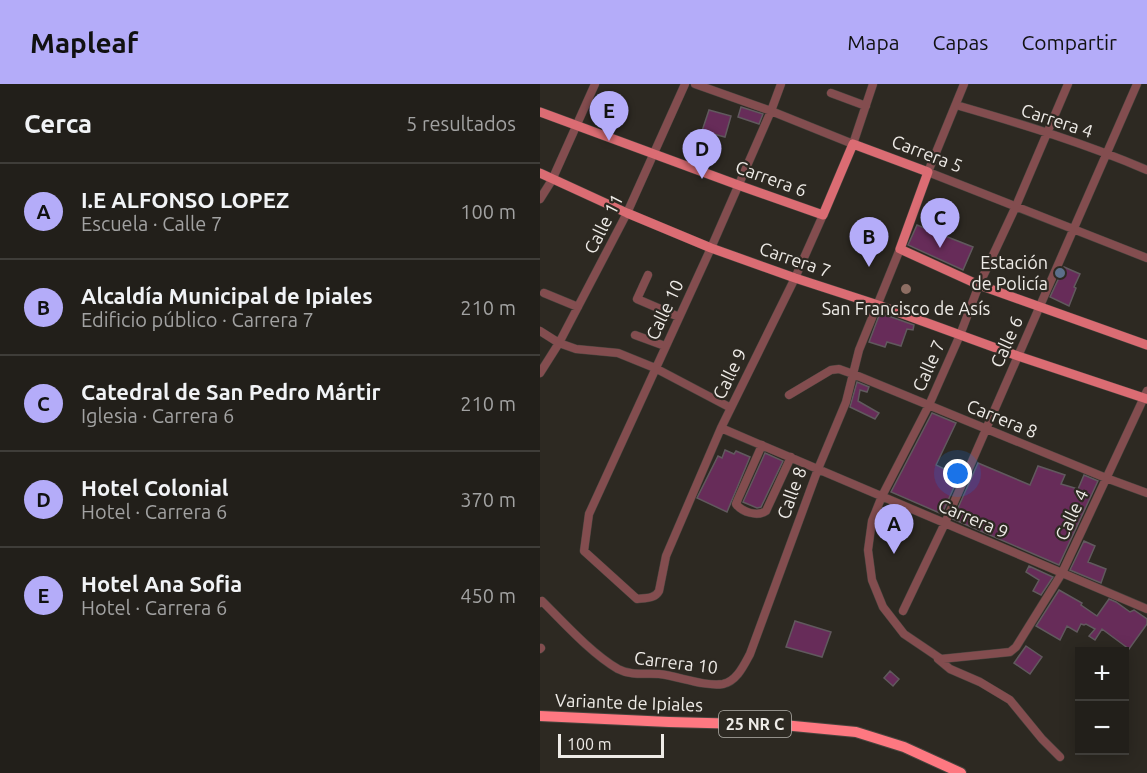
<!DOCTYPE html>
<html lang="es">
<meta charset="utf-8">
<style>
:root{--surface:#221f1a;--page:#2e2c27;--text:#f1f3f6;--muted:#a2a2a2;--line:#3f3d39;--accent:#b4acf9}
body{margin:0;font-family:Ubuntu,sans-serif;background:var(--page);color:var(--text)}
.controls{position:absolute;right:18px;bottom:18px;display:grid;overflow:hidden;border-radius:0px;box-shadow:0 3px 15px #0003}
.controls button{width:54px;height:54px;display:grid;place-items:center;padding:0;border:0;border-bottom:2px solid var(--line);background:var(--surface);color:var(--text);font:30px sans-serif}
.scale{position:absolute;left:18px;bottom:15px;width:106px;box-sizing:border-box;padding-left:6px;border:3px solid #eeebe7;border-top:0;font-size:16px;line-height:21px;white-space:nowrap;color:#eeebe7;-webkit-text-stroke:4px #2d2922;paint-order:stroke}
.you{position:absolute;left:418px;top:390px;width:21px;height:21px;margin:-15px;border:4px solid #fff;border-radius:50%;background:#1a73e8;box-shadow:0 0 0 9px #1a73e833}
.badge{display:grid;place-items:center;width:39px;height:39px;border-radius:50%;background:var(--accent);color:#111;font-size:20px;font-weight:700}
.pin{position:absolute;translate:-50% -50px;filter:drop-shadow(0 2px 3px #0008)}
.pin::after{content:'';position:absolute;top:32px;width:21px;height:18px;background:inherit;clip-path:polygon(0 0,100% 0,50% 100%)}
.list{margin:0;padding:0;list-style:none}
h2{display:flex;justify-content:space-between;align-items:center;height:78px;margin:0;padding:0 24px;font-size:26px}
h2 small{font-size:20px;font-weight:400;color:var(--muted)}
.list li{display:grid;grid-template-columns:39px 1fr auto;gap:18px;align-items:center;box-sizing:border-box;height:96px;padding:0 24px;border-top:2px solid var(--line)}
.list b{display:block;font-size:22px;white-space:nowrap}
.list p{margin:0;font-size:20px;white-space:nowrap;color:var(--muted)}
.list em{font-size:20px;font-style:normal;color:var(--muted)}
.map{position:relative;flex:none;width:607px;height:689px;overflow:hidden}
header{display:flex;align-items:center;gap:36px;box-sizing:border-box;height:84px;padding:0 30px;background:var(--accent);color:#111}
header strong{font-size:28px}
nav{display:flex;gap:33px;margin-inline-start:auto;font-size:21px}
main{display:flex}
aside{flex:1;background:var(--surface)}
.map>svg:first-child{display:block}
.building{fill:#672c59;stroke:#61595e;stroke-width:1.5}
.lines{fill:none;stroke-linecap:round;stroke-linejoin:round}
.minor-casing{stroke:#48443e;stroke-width:9}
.major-casing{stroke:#48443e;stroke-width:10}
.highway-casing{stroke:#48443e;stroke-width:12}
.minor{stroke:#834d4f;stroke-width:8}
.major{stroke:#db6c73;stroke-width:9}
.highway{stroke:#fe7881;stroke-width:10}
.service-dot{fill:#5c6f8a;stroke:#2d2922;stroke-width:2}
.education-dot{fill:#8d6e63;stroke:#2d2922;stroke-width:2}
.labels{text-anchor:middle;stroke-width:4.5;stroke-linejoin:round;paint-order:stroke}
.shield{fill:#2d2922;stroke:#b4b1ac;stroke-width:1.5}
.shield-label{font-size:16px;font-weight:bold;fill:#eeebe7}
.street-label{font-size:18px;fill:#eeebe7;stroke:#2d2922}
.poi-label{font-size:18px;fill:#eeebe7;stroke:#2d2922;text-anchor:end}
</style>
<header>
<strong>Mapleaf</strong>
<nav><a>Mapa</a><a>Capas</a><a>Compartir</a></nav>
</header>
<main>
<aside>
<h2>Cerca<small>5 resultados</small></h2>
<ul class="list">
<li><span class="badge">A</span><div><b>I.E ALFONSO LOPEZ</b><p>Escuela · Calle 7</p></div><em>100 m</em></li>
<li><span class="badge">B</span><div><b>Alcaldía Municipal de Ipiales</b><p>Edificio público · Carrera 7</p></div><em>210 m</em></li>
<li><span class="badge">C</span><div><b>Catedral de San Pedro Mártir</b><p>Iglesia · Carrera 6</p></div><em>210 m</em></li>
<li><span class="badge">D</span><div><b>Hotel Colonial</b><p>Hotel · Carrera 6</p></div><em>370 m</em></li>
<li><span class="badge">E</span><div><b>Hotel Ana Sofia</b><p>Hotel · Carrera 6</p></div><em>450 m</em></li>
</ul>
</aside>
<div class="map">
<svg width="607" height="689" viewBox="0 0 607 689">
<rect width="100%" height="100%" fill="#2d2922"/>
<path class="building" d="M201 23 223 30 219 40 198 33Z
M169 26 191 32 185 53 162 47Z
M377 141 433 163 423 186 368 161Z
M524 183 540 190 534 203 536 204 529 222 510 213Z
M340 229 374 241 373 246 367 245 361 262 347 258 345 263 329 258Z
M317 298 329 303 327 308 320 306 318 317 339 329 335 335 310 323Z
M392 329 416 339 396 381 419 392 402 430 351 408Z
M185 366 194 370 196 367 210 373 187 428 157 414 178 372 182 374Z
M225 369 243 377 221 423 217 424 203 418Z
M438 379 490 401 498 382 525 391 521 400 538 405 544 391 558 397 519 481 413 435Z
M544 457 555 462 548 478 566 485 561 499 530 486Z
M489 482 513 493 501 511 493 507 499 496 486 488Z
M519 506 542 519 541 521 557 532 569 515 576 518 590 528 594 526 607 535V540L589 565 562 545 555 556 549 552 555 545 546 540 544 541 541 540 537 548 527 542 520 556 496 542Z
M255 537 291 548 282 573 246 563Z
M486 562 502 573 490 590 474 579Z
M350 587 359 595 353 602 344 594Z"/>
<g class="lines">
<g class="minor-casing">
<path id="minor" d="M155 0 231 27 313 60 333 0
M241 0 231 27 171 164 49 430 44 467 97 515C104 514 115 515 119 507L126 472 181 344 255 194 283 131
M424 0 388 88 607 174
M528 0 476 122 439 201 420 251 389 321 342 412 332 437 328 466 332 496 343 523 364 550 401 575 470 568 476 563 522 489 607 307
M291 9 326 22
M416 21C482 40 544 59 607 86
M0 115 12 96 55 0
M108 191 97 215 139 233
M4 209 38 223
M0 247 19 259 36 265 78 269 115 284 191 324
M95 251 125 262
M0 289 19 259 87 129 145 0
M249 311 291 286 299 285 313 290 566 394 607 409
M181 344 607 525
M222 361 198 415 196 420C202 428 217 433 226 427L251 373
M0 519 2 517C24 539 52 570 78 585 91 592 105 589 119 590 138 592 165 603 183 600 197 597 204 581 210 570L278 385 306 318 319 266 360 165
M363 527 405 439 597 0
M0 565 1 564
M398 575 410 585 440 598 470 616 502 655 520 673"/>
</g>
<g class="major-casing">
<path id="major" d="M0 28 198 101 283 131 313 60 388 88 360 165 439 201 607 261
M0 89 87 129 171 164 255 194 338 221 478 272 607 315"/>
</g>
<g class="highway-casing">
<path id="highway" d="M0 632 129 638 243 641 316 648 364 663 421 689"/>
</g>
<use href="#minor" class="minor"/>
<use href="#major" class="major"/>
<use href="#highway" class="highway"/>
</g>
<circle class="service-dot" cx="520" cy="189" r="6"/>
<circle class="education-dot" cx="366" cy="205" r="6"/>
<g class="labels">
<rect class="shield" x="179" y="627" width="72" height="26" rx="4.5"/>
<g class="shield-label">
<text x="215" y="646">25 NR C</text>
</g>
<g class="street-label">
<text transform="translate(517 37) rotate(18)" y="6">Carrera 4</text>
<text transform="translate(387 70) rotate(21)" y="6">Carrera 5</text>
<text transform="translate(231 95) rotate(20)" y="6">Carrera 6</text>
<text transform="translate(64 140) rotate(-63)" y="6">Calle 11</text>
<text transform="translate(255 176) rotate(19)" y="6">Carrera 7</text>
<text transform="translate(125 226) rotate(-65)" y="6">Calle 10</text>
<text transform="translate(467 258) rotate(-66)" y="6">Calle 6</text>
<text transform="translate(389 282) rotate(-66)" y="6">Calle 7</text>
<text transform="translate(190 290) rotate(-64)" y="6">Calle 9</text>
<text transform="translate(462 335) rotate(22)" y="6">Carrera 8</text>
<text transform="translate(252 409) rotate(-70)" y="6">Calle 8</text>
<text transform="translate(532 431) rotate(-65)" y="6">Calle 4</text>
<text transform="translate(433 435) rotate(23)" y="6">Carrera 9</text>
<text transform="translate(136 579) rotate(7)" y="6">Carrera 10</text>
<text transform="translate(89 619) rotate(2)" y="6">Variante de Ipiales</text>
</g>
<g class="poi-label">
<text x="508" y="185">Estación<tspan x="508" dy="21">de Policía</tspan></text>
<text x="366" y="231" text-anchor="middle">San Francisco de Asís</text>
</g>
</g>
</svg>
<div class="controls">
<button>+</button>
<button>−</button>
</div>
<div class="scale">100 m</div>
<div class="you"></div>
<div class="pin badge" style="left:354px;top:470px">A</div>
<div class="pin badge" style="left:329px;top:183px">B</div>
<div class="pin badge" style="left:400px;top:164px">C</div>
<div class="pin badge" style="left:162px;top:95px">D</div>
<div class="pin badge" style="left:69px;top:57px">E</div>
</div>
</main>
